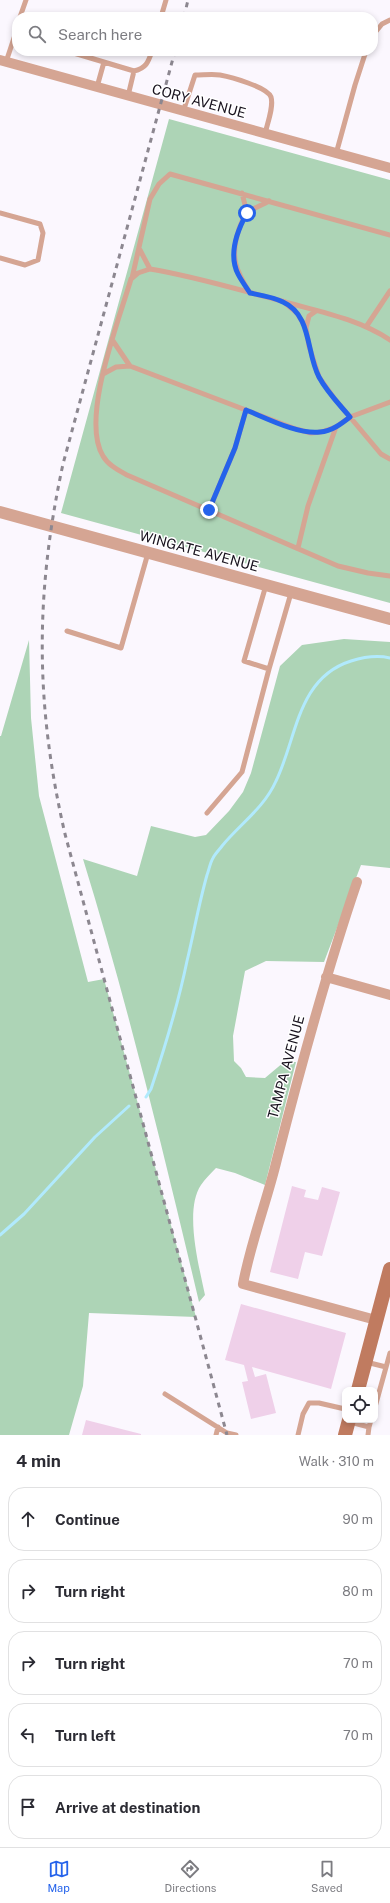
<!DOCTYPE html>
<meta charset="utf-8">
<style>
:root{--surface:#fff;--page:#f2f2f3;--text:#2b2b33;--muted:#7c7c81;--line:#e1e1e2;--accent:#2563eb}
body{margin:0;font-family:"Public Sans",sans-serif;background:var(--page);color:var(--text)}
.controls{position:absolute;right:12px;bottom:12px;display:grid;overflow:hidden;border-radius:8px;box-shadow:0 2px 6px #0003}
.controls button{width:36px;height:36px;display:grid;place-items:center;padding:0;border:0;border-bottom:1px solid var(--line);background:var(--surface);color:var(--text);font:20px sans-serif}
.stop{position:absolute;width:12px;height:12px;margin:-9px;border:3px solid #2563eb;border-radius:50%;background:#fff}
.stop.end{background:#2563eb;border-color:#fff;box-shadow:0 1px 4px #0008}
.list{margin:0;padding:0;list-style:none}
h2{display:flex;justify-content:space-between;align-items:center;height:52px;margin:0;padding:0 16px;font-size:17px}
h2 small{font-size:13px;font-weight:400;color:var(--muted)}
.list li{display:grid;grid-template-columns:26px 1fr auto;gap:12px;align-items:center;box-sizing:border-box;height:64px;margin:0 8px 8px;padding:0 8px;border:1px solid var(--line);border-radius:16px}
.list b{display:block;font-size:15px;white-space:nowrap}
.list em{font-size:13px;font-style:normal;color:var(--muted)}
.icon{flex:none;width:22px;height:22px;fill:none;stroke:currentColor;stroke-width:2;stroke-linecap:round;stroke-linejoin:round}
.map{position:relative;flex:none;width:390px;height:1435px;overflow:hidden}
.search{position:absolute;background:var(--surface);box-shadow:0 2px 6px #0003;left:12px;right:12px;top:12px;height:44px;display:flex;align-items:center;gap:10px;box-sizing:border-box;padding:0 14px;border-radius:16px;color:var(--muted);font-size:15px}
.sheet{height:412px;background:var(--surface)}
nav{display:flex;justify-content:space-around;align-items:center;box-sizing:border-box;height:56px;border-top:1px solid var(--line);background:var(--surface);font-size:11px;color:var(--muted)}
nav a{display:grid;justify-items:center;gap:2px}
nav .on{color:var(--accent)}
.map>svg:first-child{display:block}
.green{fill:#add4b6}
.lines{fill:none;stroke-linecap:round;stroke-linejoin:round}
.stream{stroke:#b1eafd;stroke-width:3}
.building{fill:#efd0e9}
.service{stroke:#d5a593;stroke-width:5}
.minor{stroke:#d5a593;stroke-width:10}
.tertiary{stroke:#d5a593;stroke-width:12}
.secondary{stroke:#c07b60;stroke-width:14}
.rail{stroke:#8c8790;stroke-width:3;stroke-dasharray:5 5;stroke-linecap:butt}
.route{stroke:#2563eb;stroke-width:5}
.labels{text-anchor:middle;stroke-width:3;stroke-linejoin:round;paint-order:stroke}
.street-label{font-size:14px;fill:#18121e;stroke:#fff}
</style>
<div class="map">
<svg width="390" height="1435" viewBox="0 0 390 1435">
<rect width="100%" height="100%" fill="#fbf7fe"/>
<path class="green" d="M169 119 390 180V603L61 513Z
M344 639 390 642V868L361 865 324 962 266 961 245 971 233 1036 234 1061 241 1068 246 1077 265 1078 284 1062H296L265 1185 235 1173 216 1168C211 1173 205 1179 201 1185 184 1210 199 1266 205 1295L199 1302C164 1154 128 1005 83 859L137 876 151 826 195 837 206 835 229 811 243 792 251 773 280 666 302 645Z
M29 640 31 718 39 796 88 982 104 979 196 1317 89 1313 83 1386 69 1435H0V736H1Z"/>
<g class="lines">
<path class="stream" d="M146 1097 151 1089C165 1047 178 1005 187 961 194 932 199 903 207 875 209 870 210 863 213 858 215 854 219 850 222 846 240 824 264 808 276 781 297 738 297 678 351 661 364 657 377 655 390 658
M0 1235 24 1214 95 1137 129 1106"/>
</g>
<path class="building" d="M292 1186 306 1190 304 1197 318 1200 322 1187 340 1192 322 1256 305 1252 298 1279 270 1272Z
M241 1304 346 1333 331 1389 252 1367 255 1377 266 1374 276 1413 251 1419 242 1382 248 1381 244 1365 225 1360Z
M86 1420 141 1434V1435H82Z"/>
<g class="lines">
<path class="service" d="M20 17 26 0
M161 17 166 0
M15 35 17 28
M373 35 382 24 390 20
M67 51 134 71 128 96
M6 62 15 35 17 36
M134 71C146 68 148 63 152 51
M97 87 104 62
M183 112 195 75C203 75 213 74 220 75 231 77 267 87 271 97 274 107 267 124 265 134
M336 154 355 85 366 51
M242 193 247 213
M0 213 40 224 43 233 38 260 25 265 0 258
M140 250 150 269
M132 278 150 199 159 184 170 174 390 235
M250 293C235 269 230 257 239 229 241 224 243 217 247 213 253 208 263 205 269 201
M285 303 297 313 306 328 309 346 319 377 334 398 381 454 390 459
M366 327 390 291
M306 328 309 316 316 311
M390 340C357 318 316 311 278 300 236 289 193 276 150 269L138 273 131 279C119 320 80 419 103 456 108 465 118 470 127 475L338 566 368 573 390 576
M113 341 130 366
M103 374 116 367 130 366 296 429 311 433 321 432 336 427 350 417 390 402
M209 510 235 448 246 410
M298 548 308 506 336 427
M266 585 244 661 269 669 291 593
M67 631 121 648 148 553
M207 813 242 772 269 669
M366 1362 386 1367
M165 1394 227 1433 236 1435
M375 1407 390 1353
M350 1422 369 1427 371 1420
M216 1435 218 1427
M298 1435 303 1414 309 1403H319L345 1409
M368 1435 369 1427"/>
<path class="minor" d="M0 60 390 168
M357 882C326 973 301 1065 277 1159 267 1201 251 1241 243 1284L376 1320
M326 977 390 995"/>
<path class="tertiary" d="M0 512 390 619"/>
<path class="secondary" d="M358 1390 390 1269
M345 1435 349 1420"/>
<path class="rail" d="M184 17 188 0
M175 51 63 464C35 594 35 704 65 834L227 1435"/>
</g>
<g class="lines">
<path class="route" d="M209 510 235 448 246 410C266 418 299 435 320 432 332 431 341 424 350 417 339 404 327 392 319 377 306 353 312 315 283 302 273 297 260 295 250 293 246 287 241 280 238 274 228 254 237 231 247 213"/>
</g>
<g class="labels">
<g class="street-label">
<text transform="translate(199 101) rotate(15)" y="5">CORY AVENUE</text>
<text transform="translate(199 551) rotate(15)" y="5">WINGATE AVENUE</text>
<text transform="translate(286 1067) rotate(-75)" y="5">TAMPA AVENUE</text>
</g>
</g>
</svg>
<div class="controls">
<button><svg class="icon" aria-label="locate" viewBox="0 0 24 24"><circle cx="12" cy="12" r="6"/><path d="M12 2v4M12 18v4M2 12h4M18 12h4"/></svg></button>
</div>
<div class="stop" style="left:247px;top:213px"></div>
<div class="stop end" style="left:209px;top:510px"></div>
<div class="search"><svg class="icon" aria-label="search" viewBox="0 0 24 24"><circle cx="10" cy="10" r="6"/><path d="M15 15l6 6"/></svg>Search here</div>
</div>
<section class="sheet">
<h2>4 min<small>Walk · 310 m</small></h2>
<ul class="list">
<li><svg class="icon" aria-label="ahead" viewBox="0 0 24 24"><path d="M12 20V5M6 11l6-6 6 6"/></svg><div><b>Continue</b></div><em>90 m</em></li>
<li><svg class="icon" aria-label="right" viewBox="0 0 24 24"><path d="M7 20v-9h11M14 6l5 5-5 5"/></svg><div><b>Turn right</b></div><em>80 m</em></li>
<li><svg class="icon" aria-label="right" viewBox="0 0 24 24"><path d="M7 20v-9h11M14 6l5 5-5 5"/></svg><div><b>Turn right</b></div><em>70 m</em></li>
<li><svg class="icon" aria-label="left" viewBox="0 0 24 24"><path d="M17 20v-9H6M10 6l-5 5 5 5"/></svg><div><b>Turn left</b></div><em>70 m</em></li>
<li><svg class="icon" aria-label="arrive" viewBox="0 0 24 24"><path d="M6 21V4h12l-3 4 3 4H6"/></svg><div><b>Arrive at destination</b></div></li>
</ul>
</section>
<nav>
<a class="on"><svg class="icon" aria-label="map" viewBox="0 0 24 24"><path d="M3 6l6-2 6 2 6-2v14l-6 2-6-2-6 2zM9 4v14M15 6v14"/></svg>Map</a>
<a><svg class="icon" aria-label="directions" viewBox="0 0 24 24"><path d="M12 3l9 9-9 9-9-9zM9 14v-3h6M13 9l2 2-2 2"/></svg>Directions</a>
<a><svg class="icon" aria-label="saved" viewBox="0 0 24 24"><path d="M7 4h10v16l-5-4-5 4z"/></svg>Saved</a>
</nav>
